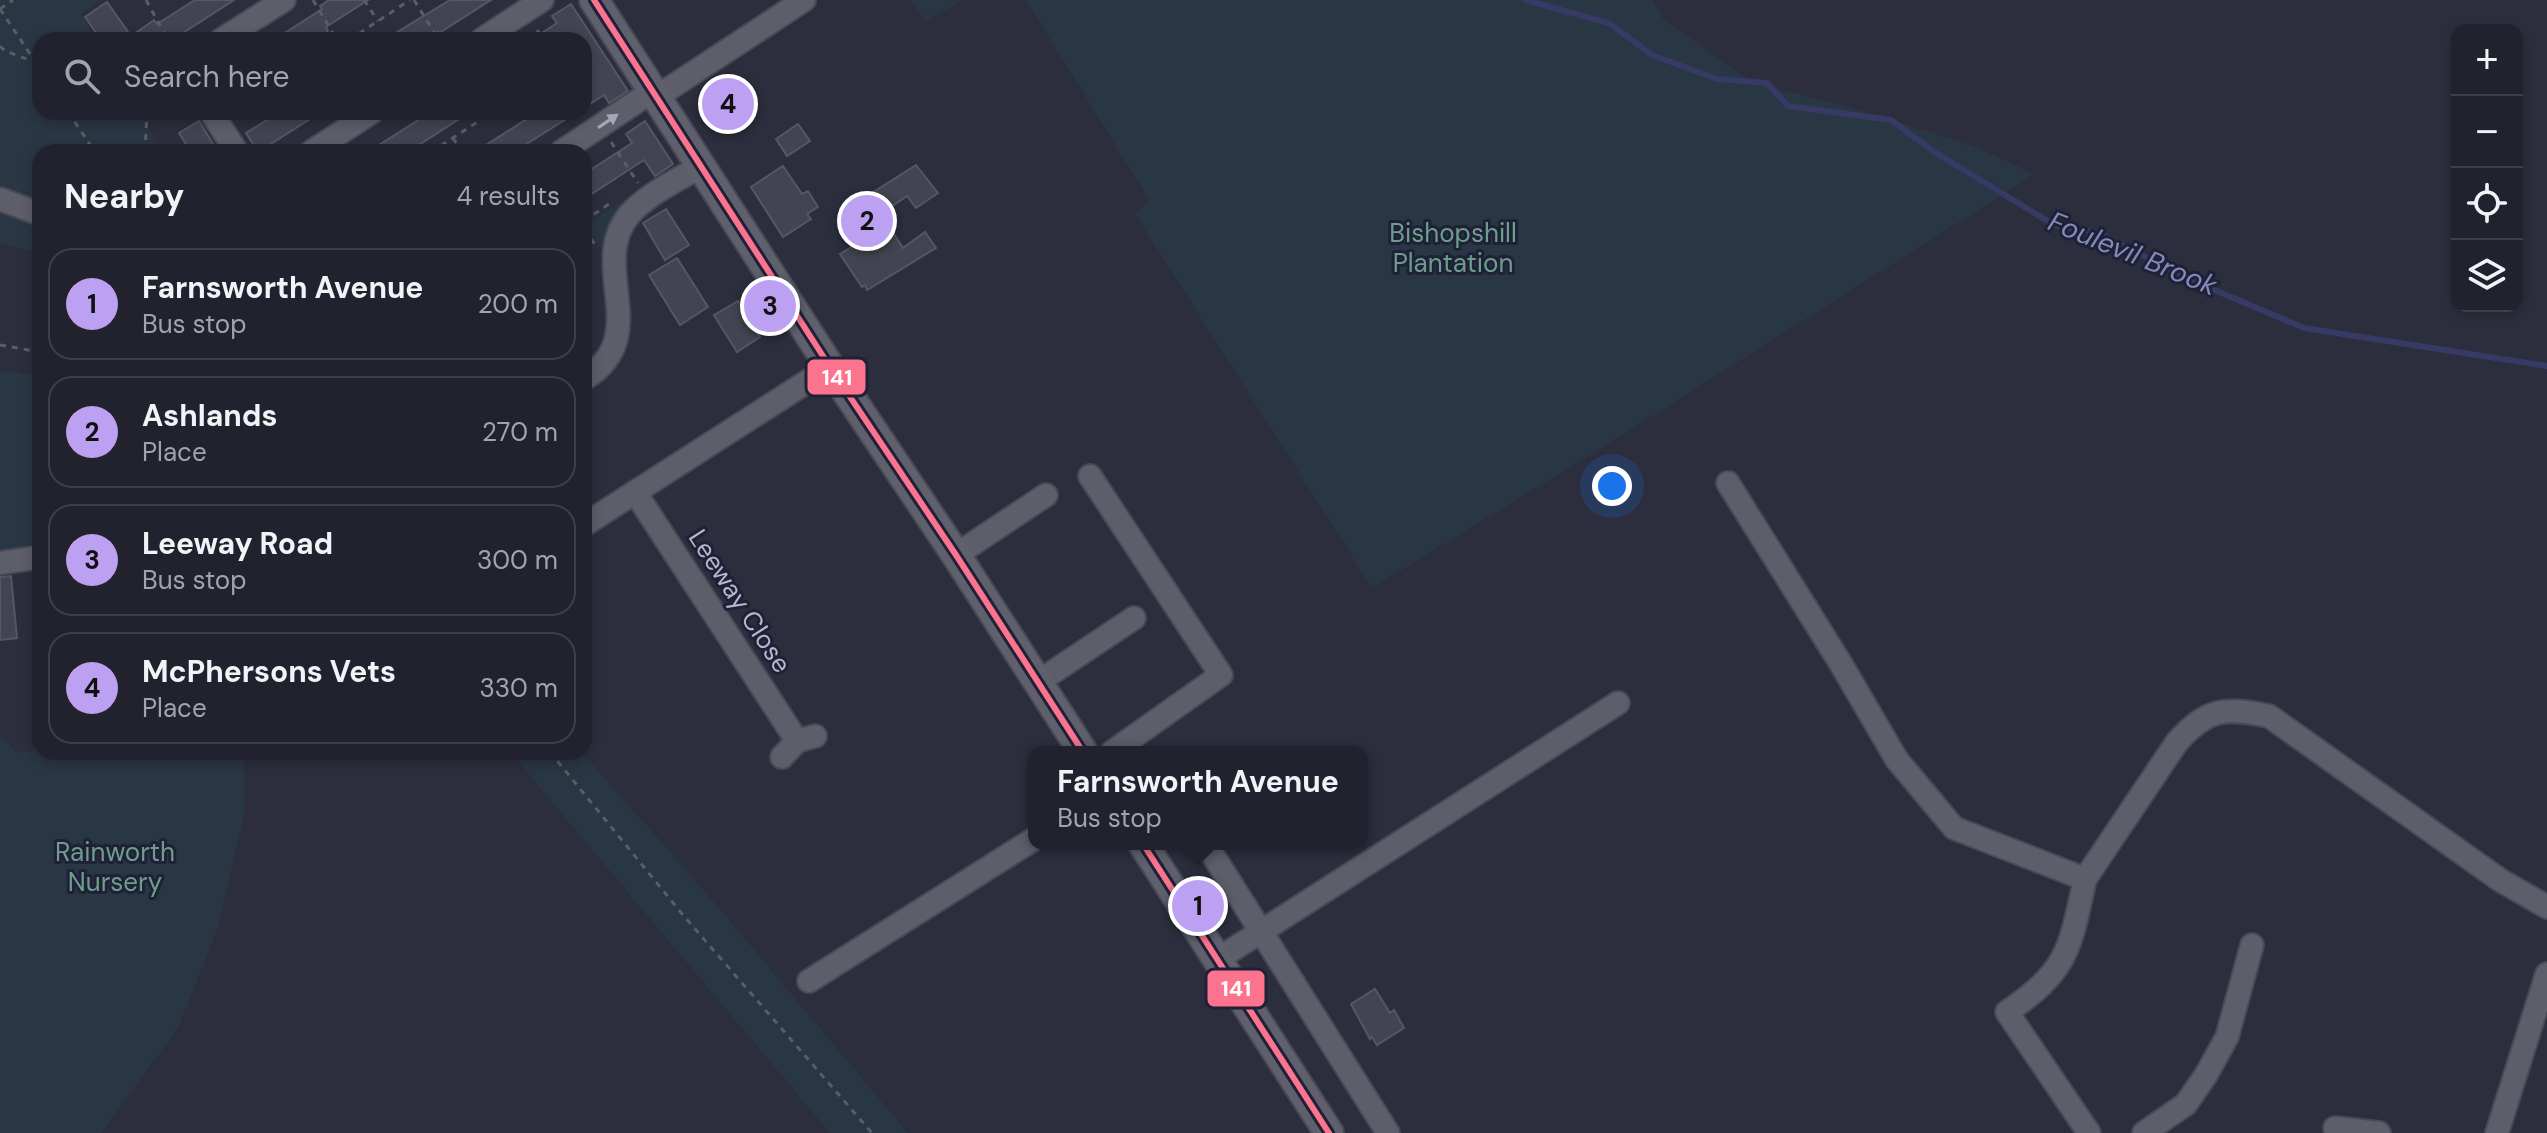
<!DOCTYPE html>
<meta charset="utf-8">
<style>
:root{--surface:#21222e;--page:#2d2f3a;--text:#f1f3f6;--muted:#a2a4aa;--line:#3e3f4a;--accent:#bca0f2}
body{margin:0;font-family:"DM Sans",sans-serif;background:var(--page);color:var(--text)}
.controls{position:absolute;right:24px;top:24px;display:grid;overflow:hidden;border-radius:16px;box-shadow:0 4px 12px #0003}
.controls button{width:72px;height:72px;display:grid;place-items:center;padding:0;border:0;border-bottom:2px solid var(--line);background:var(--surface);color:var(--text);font:40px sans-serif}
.you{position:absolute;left:1612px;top:486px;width:28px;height:28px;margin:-20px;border:6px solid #fff;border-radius:50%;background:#1a73e8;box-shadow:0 0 0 12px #1a73e833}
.badge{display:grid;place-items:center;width:52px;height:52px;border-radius:50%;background:var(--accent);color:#111;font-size:26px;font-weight:700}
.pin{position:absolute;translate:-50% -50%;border:4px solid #fff;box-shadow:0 2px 8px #0006}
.popup{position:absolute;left:1028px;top:746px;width:340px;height:104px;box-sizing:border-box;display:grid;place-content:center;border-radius:16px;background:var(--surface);filter:drop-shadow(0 2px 6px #0005);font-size:26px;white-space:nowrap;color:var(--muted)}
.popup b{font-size:30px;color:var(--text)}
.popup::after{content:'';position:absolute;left:50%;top:100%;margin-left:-16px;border:16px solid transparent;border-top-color:var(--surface)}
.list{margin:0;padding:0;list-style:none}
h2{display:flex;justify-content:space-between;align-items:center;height:104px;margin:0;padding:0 32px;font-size:34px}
h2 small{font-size:26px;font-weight:400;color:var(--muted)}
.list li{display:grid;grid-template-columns:52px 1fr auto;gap:24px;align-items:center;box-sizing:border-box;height:112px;margin:0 16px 16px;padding:0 16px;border:2px solid var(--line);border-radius:24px}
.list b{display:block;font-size:30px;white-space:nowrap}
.list p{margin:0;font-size:26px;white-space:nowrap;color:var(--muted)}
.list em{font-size:26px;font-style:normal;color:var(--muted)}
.icon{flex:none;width:44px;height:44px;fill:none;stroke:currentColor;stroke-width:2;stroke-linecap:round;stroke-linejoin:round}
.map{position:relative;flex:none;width:2547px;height:1133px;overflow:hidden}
.search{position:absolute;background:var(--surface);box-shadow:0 4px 12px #0003;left:32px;top:32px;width:560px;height:88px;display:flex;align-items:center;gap:20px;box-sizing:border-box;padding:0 28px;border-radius:24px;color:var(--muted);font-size:30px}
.panel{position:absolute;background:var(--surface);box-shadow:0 4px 12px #0003;left:32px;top:144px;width:560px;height:616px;border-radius:24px}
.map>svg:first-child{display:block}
.green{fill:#293643}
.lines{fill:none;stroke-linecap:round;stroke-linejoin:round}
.stream{stroke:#373a64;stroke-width:6}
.building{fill:#424451;stroke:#555664;stroke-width:2}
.minor-casing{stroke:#474954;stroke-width:26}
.major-casing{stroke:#474956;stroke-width:32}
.path{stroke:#5a5d66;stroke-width:3;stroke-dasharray:6 6;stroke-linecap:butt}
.minor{stroke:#5d5e6a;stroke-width:22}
.major{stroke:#5f606c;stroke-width:28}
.bus-1-casing{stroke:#1f2138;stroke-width:12}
.bus-1{stroke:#fc738d;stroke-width:6}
.oneway{fill:#a6a6b8}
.labels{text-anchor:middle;stroke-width:6;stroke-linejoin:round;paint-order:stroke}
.park-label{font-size:26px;fill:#6e9e8a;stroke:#1f2138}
.street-label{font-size:26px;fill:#b8b8cc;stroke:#1f2138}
.water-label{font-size:28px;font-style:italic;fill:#858ab8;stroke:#1f2138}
.line-badge{stroke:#1f2138;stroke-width:3}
.badge-label{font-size:22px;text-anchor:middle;font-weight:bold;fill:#fff}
</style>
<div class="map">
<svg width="2547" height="1133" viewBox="0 0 2547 1133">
<rect width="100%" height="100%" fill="#2c2e3d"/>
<path class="green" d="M0 0H101L81 14 97 40H40V112H139L162 152H40V253L1 243 0 252Z
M911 0H962L926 22Z
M1026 0H1652L1663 19 1751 81 1857 109 1973 146 2035 174 1600 449 1372 588 1135 214 1149 200Z
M637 191 641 196 606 256 585 226Z
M0 371 40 375V556L0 571Z
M0 735 17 753 40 750 245 752 244 815 217 931 178 1028 101 1133H0Z
M510 752H581L703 889 908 1133H830Z"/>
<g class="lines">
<path class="stream" d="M1525 0 1609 23 1652 55 1717 79 1767 83 1788 106 1891 120 1936 153 2054 225 2098 233 2191 280 2304 328 2547 366"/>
</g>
<path class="building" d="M195 0H234L172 40H101L85 17 107 2 131 36 154 20 157 24Z
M329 0H368L326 27 328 31 314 40H274L322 9 320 6Z
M450 0H491L439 33 438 31 424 40H384Z
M571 4 628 91 609 103 604 95 584 108V40H531L557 23 552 16Z
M737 80 755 105 737 117 734 111 711 125 701 109 702 102Z
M280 112H321L258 152 246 133Z
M431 112H470L408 152H368Z
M538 112H577L514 152H475Z
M199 121 218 152H191L179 133Z
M645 121 673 164 655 176 644 160 584 199V174L632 143 626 134Z
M798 124 810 141 787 156 776 139Z
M916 165 938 193 916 208 907 196 881 214 903 248 925 232 936 248 867 290 865 285 862 287 840 254 853 246 846 234 854 229 840 208 863 194 867 196Z
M783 166 802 194 808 191 818 207 807 214 811 219 783 237 751 187Z
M666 209 689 245 665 260 643 223Z
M677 258 708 307 680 325 649 275Z
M738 301 760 337 737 352 714 315Z
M11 576 17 638 0 640V577Z
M1375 989 1390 1013 1394 1010 1404 1028 1377 1045 1372 1037 1370 1039 1351 1004Z"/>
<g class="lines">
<g class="minor-casing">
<path id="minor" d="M221 40 284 0
M481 40 542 0
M658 96 804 0
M211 112 237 152
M311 152 372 112
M561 152 654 90
M0 199 40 214
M584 379C655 336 587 266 629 215 647 194 678 180 701 166
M1090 476 1221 675 1112 752
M1728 483 1841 664 1897 760 1954 828 2085 879 2177 742C2208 708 2224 707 2269 716L2500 880 2547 907
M635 492 797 741
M584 525 830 367
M956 555 1046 495
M0 563 40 557
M1038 682 1134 618
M782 757 797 741 815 736
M1206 844 1388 1133
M2085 879C2070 948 2069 970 2007 1012L2089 1133
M1218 959 1618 703
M809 981 1034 839
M2335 1128 2379 1133
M2144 1133 2186 1104 2206 1075 2227 1037 2252 945
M2497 1133 2547 974"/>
</g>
<g class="major-casing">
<path id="major" d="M594 0 830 367 956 555 1083 752
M1143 844 1329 1133"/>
</g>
<path class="path" d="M146 0 168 40
M313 0 337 40
M364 0 378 21
M414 0 439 40
M0 9 40 69
M0 9 13 0
M537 30 544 40
M349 40 410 0
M0 46 5 51 35 62
M584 101 589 109
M68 112 95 152
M453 138 462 152
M611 142 638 183
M145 152 147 112
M431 152 493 112
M584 221 612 202
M584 229 596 246
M0 345 40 352
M550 752 683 915 872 1133"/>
<use href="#minor" class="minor"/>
<use href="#major" class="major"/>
<g class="bus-1-casing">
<path id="bus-1" d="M594 0 830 367 956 555 1083 752
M1143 844 1329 1133"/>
</g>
<use href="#bus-1" class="bus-1"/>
</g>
<defs><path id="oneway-solid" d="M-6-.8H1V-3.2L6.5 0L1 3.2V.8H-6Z" transform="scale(2)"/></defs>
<use class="oneway" href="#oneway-solid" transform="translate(608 121) rotate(-34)"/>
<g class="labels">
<g class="park-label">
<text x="1453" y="242">Bishopshill<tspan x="1453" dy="30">Plantation</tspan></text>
<text x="115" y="861">Rainworth<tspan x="115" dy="30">Nursery</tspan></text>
</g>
<g class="street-label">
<text transform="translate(740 601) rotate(57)" y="9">Leeway Close</text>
</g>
<g class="water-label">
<text transform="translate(2133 253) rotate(22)" y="10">Foulevil Brook</text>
</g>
</g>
<g class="line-badge">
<rect x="806" y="358" width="61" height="38" rx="8" fill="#fc738d"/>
<rect x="1206" y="969" width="60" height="39" rx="8" fill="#fc738d"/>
</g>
<g class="badge-label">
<text x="837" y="385">141</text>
<text x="1236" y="996">141</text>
</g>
</svg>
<div class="controls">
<button>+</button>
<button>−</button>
<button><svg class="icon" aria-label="locate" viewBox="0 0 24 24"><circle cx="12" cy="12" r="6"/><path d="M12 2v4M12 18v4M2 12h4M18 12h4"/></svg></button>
<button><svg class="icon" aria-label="layers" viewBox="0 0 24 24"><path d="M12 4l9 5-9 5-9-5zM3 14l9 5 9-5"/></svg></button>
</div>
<div class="you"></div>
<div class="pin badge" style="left:1198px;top:906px">1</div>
<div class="popup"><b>Farnsworth Avenue</b>Bus stop</div>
<div class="pin badge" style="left:867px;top:221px">2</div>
<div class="pin badge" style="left:770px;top:306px">3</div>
<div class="pin badge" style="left:728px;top:104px">4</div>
<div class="search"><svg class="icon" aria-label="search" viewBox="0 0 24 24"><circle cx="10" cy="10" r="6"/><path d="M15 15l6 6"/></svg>Search here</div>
<section class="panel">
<h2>Nearby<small>4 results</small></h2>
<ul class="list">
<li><span class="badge">1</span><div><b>Farnsworth Avenue</b><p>Bus stop</p></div><em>200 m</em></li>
<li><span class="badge">2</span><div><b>Ashlands</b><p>Place</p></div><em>270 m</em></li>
<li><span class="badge">3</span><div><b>Leeway Road</b><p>Bus stop</p></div><em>300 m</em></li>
<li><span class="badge">4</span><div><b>McPhersons Vets</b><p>Place</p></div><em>330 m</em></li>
</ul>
</section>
</div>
